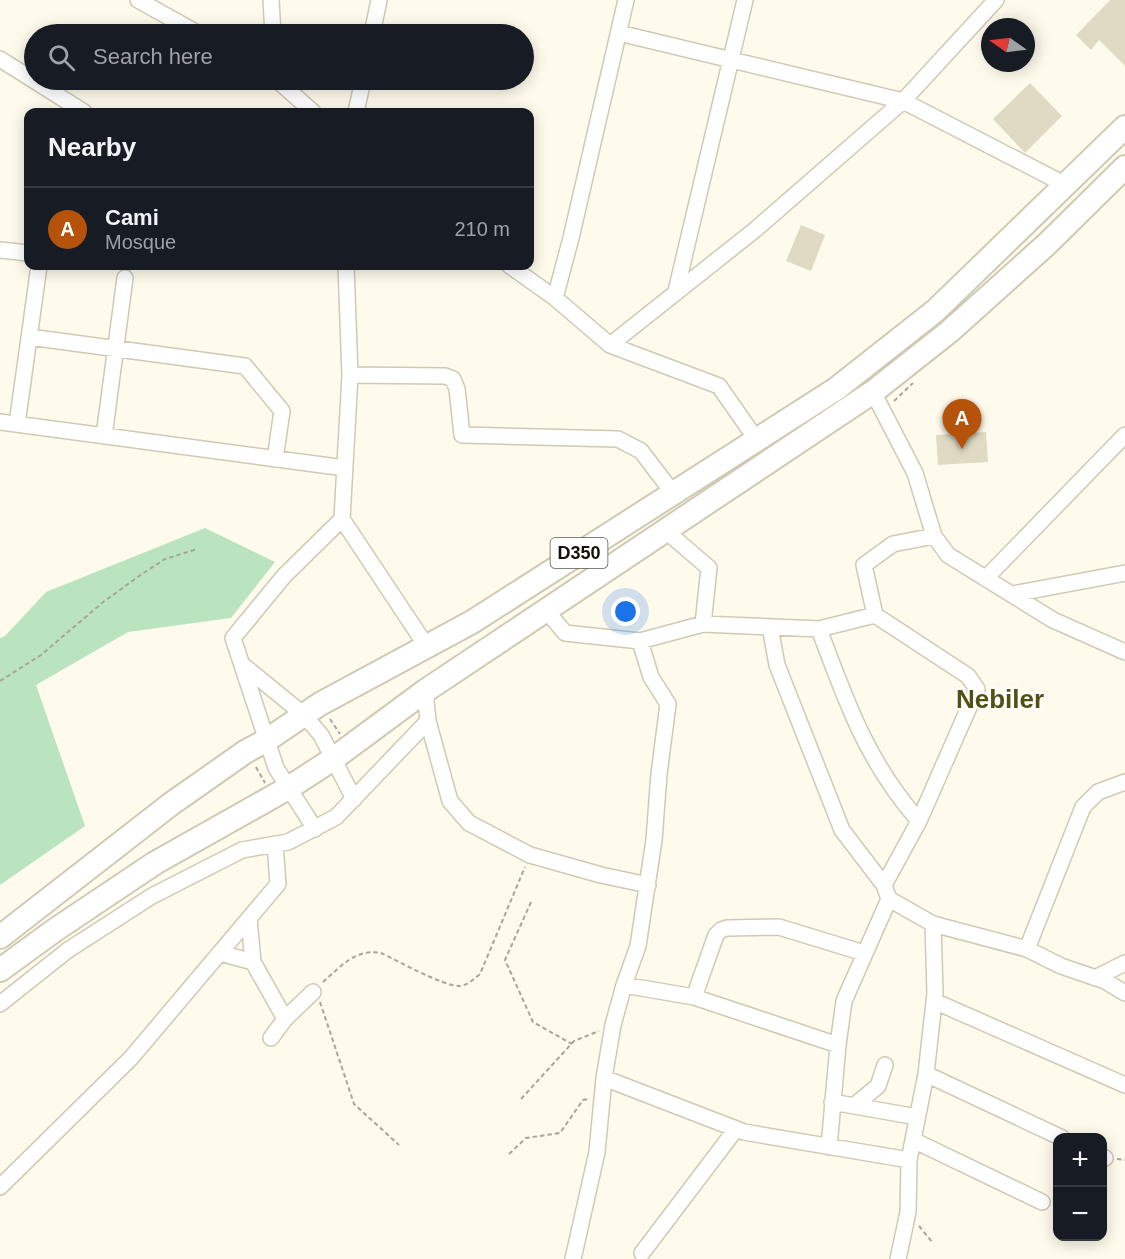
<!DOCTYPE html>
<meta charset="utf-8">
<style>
:root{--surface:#171b24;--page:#242831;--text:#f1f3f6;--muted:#9ea1a6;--line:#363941;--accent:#b45309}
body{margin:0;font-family:Helvetica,sans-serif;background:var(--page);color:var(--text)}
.controls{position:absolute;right:18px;bottom:18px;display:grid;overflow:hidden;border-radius:12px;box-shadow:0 3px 15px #0003}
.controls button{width:54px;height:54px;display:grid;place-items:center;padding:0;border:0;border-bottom:2px solid var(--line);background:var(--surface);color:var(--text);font:30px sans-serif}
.compass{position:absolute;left:981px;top:18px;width:54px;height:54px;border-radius:50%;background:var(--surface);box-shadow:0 3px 15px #0003;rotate:284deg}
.you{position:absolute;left:626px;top:612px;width:21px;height:21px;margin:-15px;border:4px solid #fff;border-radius:50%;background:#1a73e8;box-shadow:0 0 0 9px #1a73e833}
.badge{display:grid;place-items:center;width:39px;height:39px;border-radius:50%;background:var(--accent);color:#fff;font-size:20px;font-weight:700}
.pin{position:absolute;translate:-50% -50px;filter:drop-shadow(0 2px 3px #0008)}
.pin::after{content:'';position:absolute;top:32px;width:21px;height:18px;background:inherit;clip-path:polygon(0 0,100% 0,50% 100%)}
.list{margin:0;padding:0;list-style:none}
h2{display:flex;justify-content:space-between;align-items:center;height:78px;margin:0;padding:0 24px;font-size:26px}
h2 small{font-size:20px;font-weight:400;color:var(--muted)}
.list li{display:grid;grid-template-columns:39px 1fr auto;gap:18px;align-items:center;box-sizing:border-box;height:84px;padding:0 24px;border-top:2px solid var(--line)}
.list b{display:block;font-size:22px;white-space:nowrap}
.list p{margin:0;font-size:20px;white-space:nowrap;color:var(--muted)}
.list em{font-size:20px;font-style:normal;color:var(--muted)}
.icon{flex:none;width:33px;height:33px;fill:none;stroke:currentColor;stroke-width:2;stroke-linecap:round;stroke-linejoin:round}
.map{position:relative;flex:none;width:1125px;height:1259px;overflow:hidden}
.search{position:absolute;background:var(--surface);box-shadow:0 3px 15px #0003;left:24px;top:24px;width:510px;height:66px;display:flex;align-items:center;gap:15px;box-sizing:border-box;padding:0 21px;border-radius:33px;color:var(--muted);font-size:22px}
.panel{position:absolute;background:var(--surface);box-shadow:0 3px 15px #0003;left:24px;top:108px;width:510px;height:162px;border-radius:12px}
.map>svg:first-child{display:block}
.green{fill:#bae4c0}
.building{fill:#e0dac4}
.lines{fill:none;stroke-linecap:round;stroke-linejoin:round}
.minor-casing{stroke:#cfcab4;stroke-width:18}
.highway-casing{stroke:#cfcab4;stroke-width:26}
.path{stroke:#a8a69a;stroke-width:2;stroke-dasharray:4.5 3;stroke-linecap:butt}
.minor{stroke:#fff;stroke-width:15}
.highway{stroke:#fff;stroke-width:22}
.labels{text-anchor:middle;stroke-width:4.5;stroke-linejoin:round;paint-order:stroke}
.shield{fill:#fff;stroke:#595852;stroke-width:1.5}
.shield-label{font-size:18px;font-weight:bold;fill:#121008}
.district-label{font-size:26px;font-weight:bold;fill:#525114;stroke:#fff}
</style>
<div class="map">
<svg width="1125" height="1259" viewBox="0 0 1125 1259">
<rect width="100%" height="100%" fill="#fefbed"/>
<path class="green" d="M205 528 275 562 231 618 128 632 36 685 85 826 0 885V638L5 636 46 592Z"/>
<path class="building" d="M1110 0H1125V66L1099 40 1091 50 1076 35Z
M1030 83 1062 116 1025 153 993 119Z
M801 225 825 235 811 271 786 261Z
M986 432 988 462 938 465 936 435Z"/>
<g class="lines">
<g class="minor-casing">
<path id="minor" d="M138 0 199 34
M271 0 273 34
M619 33 903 101 1066 185
M372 34 379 0
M0 59 84 112
M277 80 313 112
M356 112 363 80
M0 250 28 253
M346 266 350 375 342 519 427 647
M510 266 555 298 610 345 719 386 756 439
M676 291 745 0
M555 298 571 238 626 0
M29 337 245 366 282 411 275 459
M610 345 756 229 903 101 996 0
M350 375 445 376 453 379 457 389 462 435 618 439 641 451 673 493
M873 392 915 473 934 536
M0 422 345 468
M17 424 39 266
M104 436 125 278
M666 531 709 568 703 624
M986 578 1125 435
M1013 594 1125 573
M546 610 565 633 640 641 651 677 668 704 659 774 654 840 638 946 624 985 613 1025 604 1078 597 1152 573 1259
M875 615 968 676 977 689 919 821 884 885
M770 627 777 665 842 830 884 885 889 899 933 924 1027 949 1061 966 1105 981 1125 993
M819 629C846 701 867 762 919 821
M640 641 703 624 819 629 875 615 864 565 893 544 934 536 948 555 1053 620 1125 652
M244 666 304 715 321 735 354 799
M425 691 428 721 450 801 469 823 530 855 601 875 648 885
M315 829 276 768 233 638 284 576 342 519
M249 919 253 962 285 1019 271 1038
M1027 949 1083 807 1098 792 1125 782
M220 953 253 962
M1095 978 1125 963
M624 985 694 997 838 1045
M694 997 716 935 721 930 727 928 779 927 864 953
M934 1001 1125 1085
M0 1004 68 950 152 896 242 850 288 842 336 817 428 721
M285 1019 313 992
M926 1074 1062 1138
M604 1078 744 1132 909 1160
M832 1102 917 1117
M855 1105 878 1086 885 1065
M913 1140 1042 1202
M829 1147 838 1045 844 1001 889 899
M1102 1156 1105 1158
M0 1187 131 1058 278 884 275 844
M642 1253 736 1129
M898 1259 908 1212 909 1160 926 1074 935 993 933 924"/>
</g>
<g class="highway-casing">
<path id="highway" d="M0 937 171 804 245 752 267 740 320 704 472 622 836 389 935 311 1125 127
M0 970 55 930 155 863 290 787 333 759 425 691 873 392 950 331 1047 244 1125 167"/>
</g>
<path class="path" d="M894 401 913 383
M0 681 41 655 102 603 139 576 165 559 197 549
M330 719 340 734
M256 767 265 783
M531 902 505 960 533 1022 572 1044
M323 982C340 967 356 948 381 953 396 960 445 987 460 986 468 985 474 979 480 974L525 867
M320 1002 354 1104 399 1145
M521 1099 574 1041 599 1031
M509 1154 526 1138 560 1133 583 1100 588 1099
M1117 1159 1125 1160
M919 1226 933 1243"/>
<use href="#minor" class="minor"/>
<use href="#highway" class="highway"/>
</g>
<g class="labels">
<rect class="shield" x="550.5" y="538" width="57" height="30" rx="4.5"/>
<g class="shield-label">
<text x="579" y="559">D350</text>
</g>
<g class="district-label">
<text x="1000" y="708">Nebiler</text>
</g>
</g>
</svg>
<div class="controls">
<button>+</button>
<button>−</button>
</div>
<svg class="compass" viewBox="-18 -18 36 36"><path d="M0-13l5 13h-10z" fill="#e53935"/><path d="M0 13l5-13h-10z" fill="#9ea1a6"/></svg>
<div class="you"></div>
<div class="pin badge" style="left:962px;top:449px">A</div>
<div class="search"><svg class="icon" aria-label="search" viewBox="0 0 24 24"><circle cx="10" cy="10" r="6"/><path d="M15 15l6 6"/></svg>Search here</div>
<section class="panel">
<h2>Nearby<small></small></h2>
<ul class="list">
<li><span class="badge">A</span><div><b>Cami</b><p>Mosque</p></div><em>210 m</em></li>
</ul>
</section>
</div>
